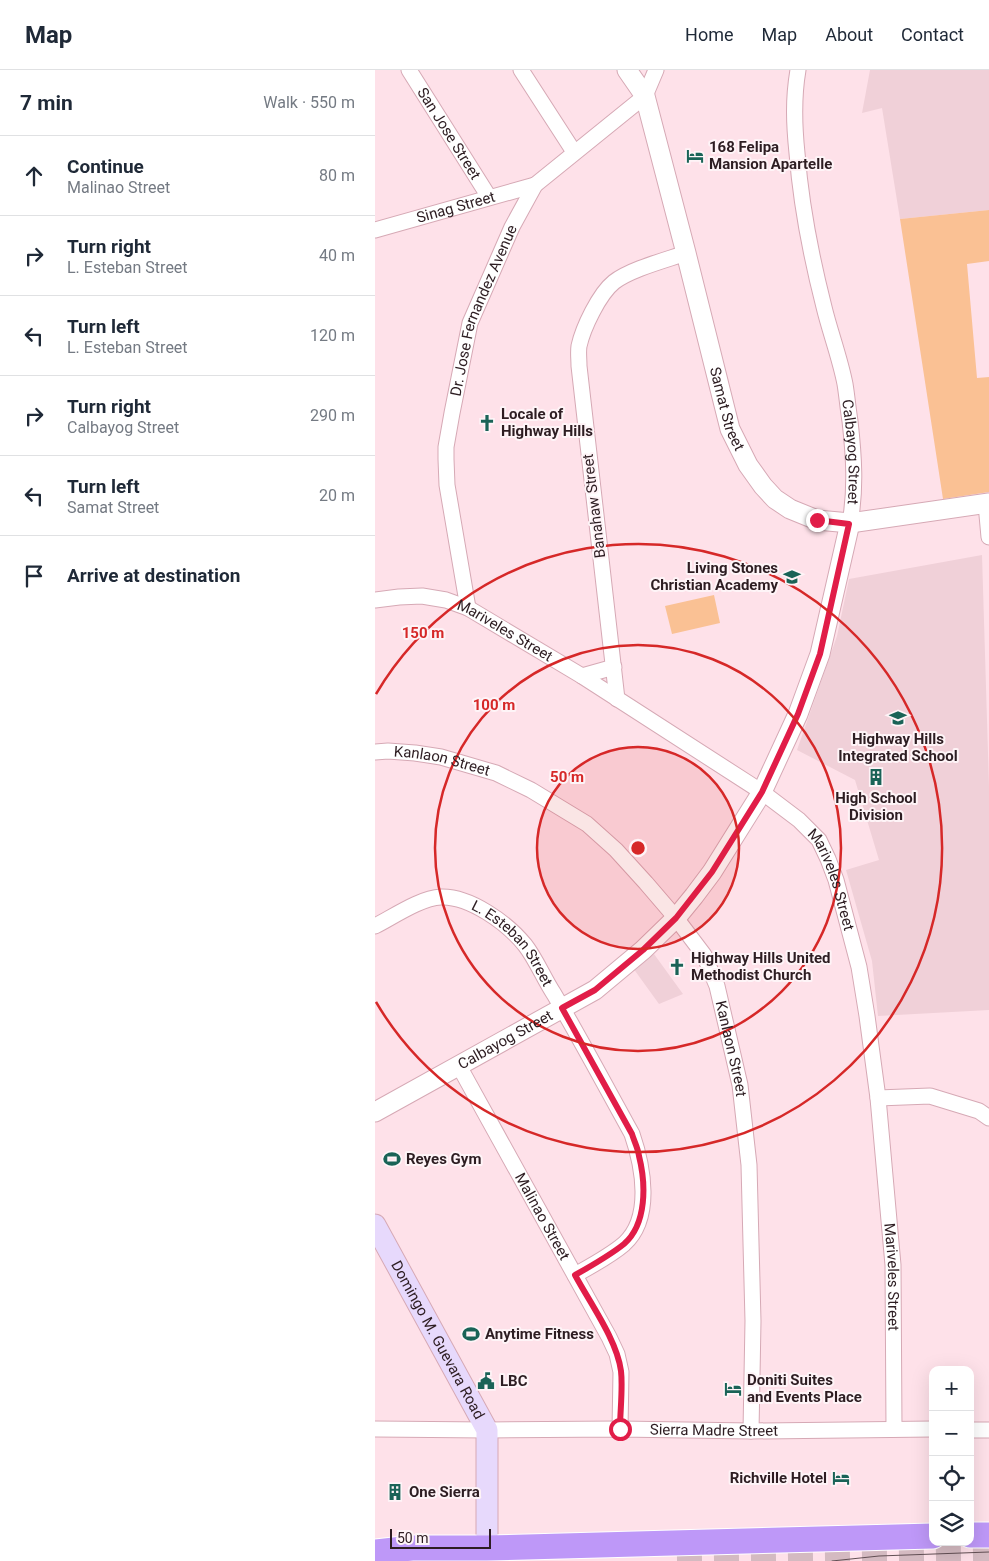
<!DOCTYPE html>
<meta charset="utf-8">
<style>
:root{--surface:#fff;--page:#f6f6f7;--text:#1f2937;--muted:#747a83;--line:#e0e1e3}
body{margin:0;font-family:Roboto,sans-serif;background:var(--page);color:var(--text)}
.controls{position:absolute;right:15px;bottom:15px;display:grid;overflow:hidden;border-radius:10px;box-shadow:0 5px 20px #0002}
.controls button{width:45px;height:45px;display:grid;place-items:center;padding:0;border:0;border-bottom:1px solid var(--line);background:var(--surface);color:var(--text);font:25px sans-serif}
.scale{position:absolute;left:15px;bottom:12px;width:101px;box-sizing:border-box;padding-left:5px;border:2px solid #2d1d22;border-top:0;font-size:14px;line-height:18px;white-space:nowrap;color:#2d1d22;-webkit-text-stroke:4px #fef4f7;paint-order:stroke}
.stop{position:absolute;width:15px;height:15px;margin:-11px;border:4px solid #e11d48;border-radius:50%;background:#fff}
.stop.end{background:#e11d48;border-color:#fff;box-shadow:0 1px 5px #0008}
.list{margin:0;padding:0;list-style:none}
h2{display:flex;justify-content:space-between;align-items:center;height:65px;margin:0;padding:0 20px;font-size:21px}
h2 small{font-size:16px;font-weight:400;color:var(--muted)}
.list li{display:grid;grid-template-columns:32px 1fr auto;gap:15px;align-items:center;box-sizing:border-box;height:80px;padding:0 20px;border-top:1px solid var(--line)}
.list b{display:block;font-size:19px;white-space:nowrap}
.list p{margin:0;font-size:16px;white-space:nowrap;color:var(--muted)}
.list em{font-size:16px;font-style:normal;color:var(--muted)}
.icon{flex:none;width:28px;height:28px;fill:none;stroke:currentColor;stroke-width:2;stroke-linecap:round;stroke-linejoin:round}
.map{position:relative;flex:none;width:614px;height:1491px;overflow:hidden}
header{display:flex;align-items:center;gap:30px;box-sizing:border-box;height:70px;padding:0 25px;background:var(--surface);border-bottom:1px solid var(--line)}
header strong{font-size:24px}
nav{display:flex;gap:28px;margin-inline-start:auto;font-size:18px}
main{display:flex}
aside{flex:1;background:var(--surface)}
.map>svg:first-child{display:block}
.built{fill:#f0d0d8}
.green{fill:#fac194}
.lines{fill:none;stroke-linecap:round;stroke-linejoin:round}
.trunk-tunnel{stroke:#d4bac1;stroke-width:25;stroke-dasharray:25 12;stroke-linecap:butt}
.minor-casing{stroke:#d6a9b5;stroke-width:17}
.tertiary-casing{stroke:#d6a9b5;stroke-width:21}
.secondary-casing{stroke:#d6a9b5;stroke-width:23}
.trunk-casing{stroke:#fff;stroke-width:27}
.minor{stroke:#fff;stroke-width:15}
.tertiary{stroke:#fff;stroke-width:19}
.secondary{stroke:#e7d9fc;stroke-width:21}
.trunk{stroke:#be98f8;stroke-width:25}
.tram{stroke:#624f54;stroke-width:1}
.route{stroke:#e11d48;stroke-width:6}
.ring{fill:none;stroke:#d62828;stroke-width:2.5}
.labels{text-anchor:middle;stroke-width:4;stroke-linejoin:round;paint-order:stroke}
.street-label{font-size:15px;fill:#2d1d22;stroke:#fef4f7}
.poi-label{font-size:15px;font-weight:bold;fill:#2d1d22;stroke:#fef4f7;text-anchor:start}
.centre{fill:#d62828;stroke:#fef4f7;stroke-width:2.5}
.ring-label{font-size:15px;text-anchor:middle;font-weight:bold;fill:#d62828;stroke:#fef4f7;stroke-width:4;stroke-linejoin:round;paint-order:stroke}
</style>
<header>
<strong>Map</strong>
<nav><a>Home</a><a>Map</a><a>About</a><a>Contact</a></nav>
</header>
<main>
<aside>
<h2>7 min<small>Walk · 550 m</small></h2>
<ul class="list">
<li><svg class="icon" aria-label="ahead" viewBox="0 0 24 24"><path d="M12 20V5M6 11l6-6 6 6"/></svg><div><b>Continue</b><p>Malinao Street</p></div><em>80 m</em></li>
<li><svg class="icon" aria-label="right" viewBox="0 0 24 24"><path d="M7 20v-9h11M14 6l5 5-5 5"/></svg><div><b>Turn right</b><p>L. Esteban Street</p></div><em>40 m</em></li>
<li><svg class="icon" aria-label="left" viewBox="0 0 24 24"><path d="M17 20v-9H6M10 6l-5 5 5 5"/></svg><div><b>Turn left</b><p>L. Esteban Street</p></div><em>120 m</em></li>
<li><svg class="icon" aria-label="right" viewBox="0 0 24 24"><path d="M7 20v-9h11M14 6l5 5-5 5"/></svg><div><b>Turn right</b><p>Calbayog Street</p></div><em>290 m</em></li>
<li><svg class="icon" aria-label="left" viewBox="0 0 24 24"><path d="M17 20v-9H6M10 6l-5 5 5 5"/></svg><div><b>Turn left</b><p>Samat Street</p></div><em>20 m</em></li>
<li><svg class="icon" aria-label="arrive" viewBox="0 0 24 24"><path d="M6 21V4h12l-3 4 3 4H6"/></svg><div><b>Arrive at destination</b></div></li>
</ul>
</aside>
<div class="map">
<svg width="614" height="1491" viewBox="0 0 614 1491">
<rect width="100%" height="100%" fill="#fee1e9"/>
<path class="built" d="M495 0H614V140L525 149 507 38 487 43Z
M607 485 614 716V940L503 946 497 891 471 800 504 790 480 710 422 680 462 566 474 509Z
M279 884 308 924 284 934 258 898Z"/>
<path class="green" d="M614 140V191L592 194 602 308 614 307V422L568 429 525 149Z
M339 525 345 553 297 564 290 536Z"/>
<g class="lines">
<path class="trunk-tunnel" d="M302 1490 614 1485"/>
<g class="minor-casing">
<g id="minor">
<path id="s1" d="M34 0 114 127"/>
<path d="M146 0 199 82"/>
<path id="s2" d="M423 0C418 29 419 54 422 83 426 135 436 186 449 237 455 262 465 288 470 314 472 326 473 339 475 351 479 387 481 418 475 453"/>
<path id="s3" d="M0 160 160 115"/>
<path d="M611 434 614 467"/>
<path id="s4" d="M0 530 24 527 47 526 71 530 93 538 207 606 387 722 424 750 444 770 453 789 461 810 484 897 492 946 503 1028 518 1195 519 1359"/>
<path id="s5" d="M93 538 72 415 71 389V377L77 343 95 253 137 157 160 115 270 26 281 0"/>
<path d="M207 606 239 597"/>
<path d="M242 629 204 296C204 289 203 282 204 276 208 258 224 224 239 212 256 199 291 190 311 183"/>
<path id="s6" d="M0 682 13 681 40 683 66 687 121 703 156 720 212 754 241 780 271 813 301 848 329 885 342 916 365 1015 374 1095 378 1251 376 1361"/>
<path id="s7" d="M0 856C18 847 45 828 66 827 95 826 132 853 150 875 161 889 169 909 179 924 206 970 231 1017 257 1064 268 1096 278 1148 249 1174 235 1186 216 1196 200 1205"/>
<path id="s8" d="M84 996 234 1267 242 1284 246 1302 245 1359"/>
<path d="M503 1028 555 1026 604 1041 614 1048"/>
<path id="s9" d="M0 1359 112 1360 245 1359 376 1361 558 1359"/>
<path d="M595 1360H614"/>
</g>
</g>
<g class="tertiary-casing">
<g id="tertiary">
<path id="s10" d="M252 0 270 26 311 183 355 359 373 395 388 416 400 429 415 439 442 450 475 453 614 433"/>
<path id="s11" d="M0 1042 220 920 268 880 301 848 319 826 337 802 387 722 423 644 445 584 475 453"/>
</g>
</g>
<g class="secondary-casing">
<g id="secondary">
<path id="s12" d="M0 1155 112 1360V1478"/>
</g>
</g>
<g class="trunk-casing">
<path id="trunk" d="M595 1465H614
M0 1482 37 1478H112L558 1466"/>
</g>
<use href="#minor" class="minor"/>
<use href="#tertiary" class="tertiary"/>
<use href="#secondary" class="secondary"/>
<use href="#trunk" class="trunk"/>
<path class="tram" d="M457 1491 504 1486 614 1482"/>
</g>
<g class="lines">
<path class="route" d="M245 1359C245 1342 248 1318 246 1301 242 1270 215 1233 200 1205 216 1196 234 1186 249 1174 272 1154 271 1114 264 1086 263 1078 259 1071 257 1064L187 938 220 920 268 880 301 848 337 802 387 722 423 644 445 584 474 454 442 450"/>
</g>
<circle cx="263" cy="778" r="101" fill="#d62828" fill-opacity=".12"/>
<g class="ring">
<circle cx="263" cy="778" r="101"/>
<circle cx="263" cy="778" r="203"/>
<path d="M1 624A304 304 0 1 1 1 932"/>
</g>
<defs>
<g id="hotel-bare" transform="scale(1.35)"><path d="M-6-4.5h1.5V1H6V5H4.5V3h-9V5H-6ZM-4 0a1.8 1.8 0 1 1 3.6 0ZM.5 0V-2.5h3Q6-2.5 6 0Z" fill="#1a6357" stroke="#fef4f7" stroke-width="2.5" paint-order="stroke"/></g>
<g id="church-bare" transform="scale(1.35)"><path d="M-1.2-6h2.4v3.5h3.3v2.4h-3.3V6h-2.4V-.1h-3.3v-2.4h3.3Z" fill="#1a6357" stroke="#fef4f7" stroke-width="2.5" paint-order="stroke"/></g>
<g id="school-bare" transform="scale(1.35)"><path d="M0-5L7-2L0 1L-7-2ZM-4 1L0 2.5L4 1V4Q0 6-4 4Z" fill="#1a6357" stroke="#fef4f7" stroke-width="2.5" paint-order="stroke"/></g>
<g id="building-bare" transform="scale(1.35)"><path d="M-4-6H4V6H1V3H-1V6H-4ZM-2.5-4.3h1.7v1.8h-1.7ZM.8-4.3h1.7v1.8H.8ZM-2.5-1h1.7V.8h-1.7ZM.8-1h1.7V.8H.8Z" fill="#1a6357" stroke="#fef4f7" stroke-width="2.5" paint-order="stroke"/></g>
<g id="stadium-bare" transform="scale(1.35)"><path d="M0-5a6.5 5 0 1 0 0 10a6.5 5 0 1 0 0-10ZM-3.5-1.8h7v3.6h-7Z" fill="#1a6357" stroke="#fef4f7" stroke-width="2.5" paint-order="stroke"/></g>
<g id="civic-bare" transform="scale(1.35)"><path d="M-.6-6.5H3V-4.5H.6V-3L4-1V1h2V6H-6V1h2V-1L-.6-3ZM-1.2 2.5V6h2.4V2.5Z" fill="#1a6357" stroke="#fef4f7" stroke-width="2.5" paint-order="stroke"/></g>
</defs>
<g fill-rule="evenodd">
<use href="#hotel-bare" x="320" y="86"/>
<use href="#church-bare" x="112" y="353"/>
<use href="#school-bare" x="417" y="507"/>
<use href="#school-bare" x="523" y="648"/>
<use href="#building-bare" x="501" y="707"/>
<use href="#church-bare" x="302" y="897"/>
<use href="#stadium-bare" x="17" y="1089"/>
<use href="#stadium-bare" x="96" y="1264"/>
<use href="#civic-bare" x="111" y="1311"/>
<use href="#hotel-bare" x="358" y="1319"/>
<use href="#hotel-bare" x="466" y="1408"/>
<use href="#building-bare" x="20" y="1422"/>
</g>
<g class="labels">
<g class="street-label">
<text dy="5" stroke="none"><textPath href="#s1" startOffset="75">San Jose Street</textPath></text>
<text dy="5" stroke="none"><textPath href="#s3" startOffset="84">Sinag Street</textPath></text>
<text dy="5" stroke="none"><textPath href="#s5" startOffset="305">Dr. Jose Fernandez Avenue</textPath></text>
<text dy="5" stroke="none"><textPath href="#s10" startOffset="355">Samat Street</textPath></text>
<text dy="5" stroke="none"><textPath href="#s2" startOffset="388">Calbayog Street</textPath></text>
<text transform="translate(219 436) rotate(-97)" y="5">Banahaw Street</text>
<text dy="5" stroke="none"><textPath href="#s4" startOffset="138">Mariveles Street</textPath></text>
<text dy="5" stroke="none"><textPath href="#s6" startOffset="68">Kanlaon Street</textPath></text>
<text dy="5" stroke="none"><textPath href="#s4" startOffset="558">Mariveles Street</textPath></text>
<text dy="5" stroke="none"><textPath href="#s7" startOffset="162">L. Esteban Street</textPath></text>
<text dy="5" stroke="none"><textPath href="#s11" startOffset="149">Calbayog Street</textPath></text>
<text dy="5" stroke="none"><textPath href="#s6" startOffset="502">Kanlaon Street</textPath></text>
<text dy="5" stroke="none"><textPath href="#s8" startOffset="172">Malinao Street</textPath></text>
<text dy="5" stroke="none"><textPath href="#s4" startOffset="962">Mariveles Street</textPath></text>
<text dy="5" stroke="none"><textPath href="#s12" startOffset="131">Domingo M. Guevara Road</textPath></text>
<text dy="5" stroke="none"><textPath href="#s9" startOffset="339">Sierra Madre Street</textPath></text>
</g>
<g class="poi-label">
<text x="334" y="82">168 Felipa<tspan x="334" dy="17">Mansion Apartelle</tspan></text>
<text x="126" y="349">Locale of<tspan x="126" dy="17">Highway Hills</tspan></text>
<text x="403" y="503" text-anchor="end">Living Stones<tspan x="403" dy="17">Christian Academy</tspan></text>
<text x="523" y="674" text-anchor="middle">Highway Hills<tspan x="523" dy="17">Integrated School</tspan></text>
<text x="501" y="733" text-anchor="middle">High School<tspan x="501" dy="17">Division</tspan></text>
<text x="316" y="893">Highway Hills United<tspan x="316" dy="17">Methodist Church</tspan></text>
<text x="31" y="1094">Reyes Gym</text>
<text x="110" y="1269">Anytime Fitness</text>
<text x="372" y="1315">Doniti Suites<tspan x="372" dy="17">and Events Place</tspan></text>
<text x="125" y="1316">LBC</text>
<text x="452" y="1413" text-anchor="end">Richville Hotel</text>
<text x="34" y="1427">One Sierra</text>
</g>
</g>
<circle cx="263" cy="778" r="8" class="centre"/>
<g class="ring-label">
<text x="48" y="568">150 m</text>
<text x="119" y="640">100 m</text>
<text x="192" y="712">50 m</text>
</g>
</svg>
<div class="controls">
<button>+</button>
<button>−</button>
<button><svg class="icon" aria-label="locate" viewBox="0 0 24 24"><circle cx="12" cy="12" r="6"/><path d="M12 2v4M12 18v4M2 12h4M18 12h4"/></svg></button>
<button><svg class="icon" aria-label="layers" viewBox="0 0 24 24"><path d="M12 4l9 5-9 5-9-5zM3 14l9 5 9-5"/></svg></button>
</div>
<div class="scale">50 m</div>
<div class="stop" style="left:245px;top:1359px"></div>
<div class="stop end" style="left:442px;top:450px"></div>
</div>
</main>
